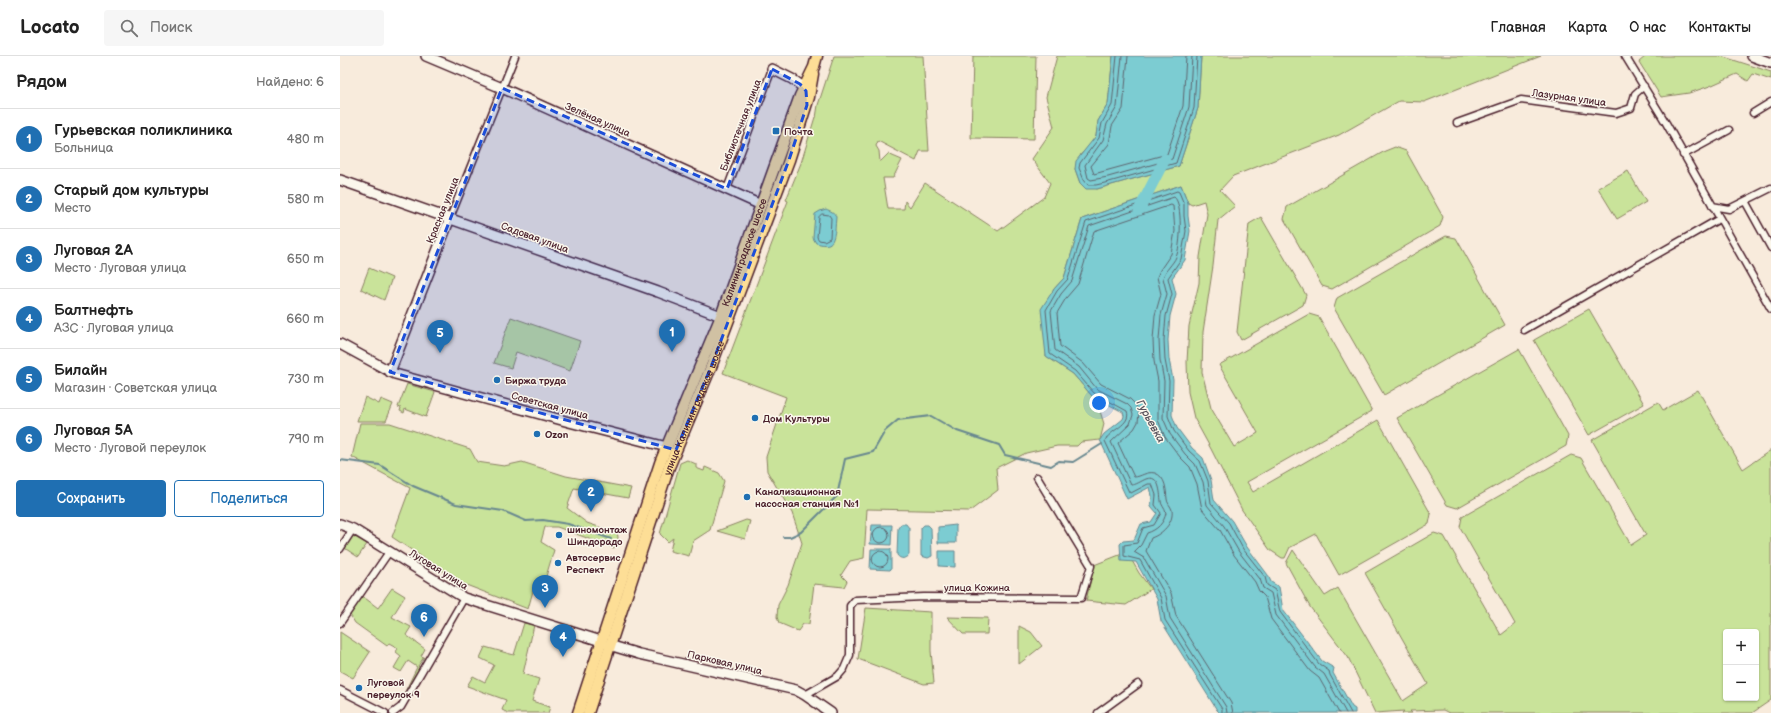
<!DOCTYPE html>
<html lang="ru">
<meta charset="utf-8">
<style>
:root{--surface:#fff;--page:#f6f6f6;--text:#222;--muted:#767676;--line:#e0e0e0;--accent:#1f6fb2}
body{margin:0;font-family:"Balsamiq Sans",sans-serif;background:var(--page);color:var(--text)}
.controls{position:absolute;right:12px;bottom:12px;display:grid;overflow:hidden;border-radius:4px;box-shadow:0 1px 3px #0004}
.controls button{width:36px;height:36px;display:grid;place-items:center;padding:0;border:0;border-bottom:1px solid var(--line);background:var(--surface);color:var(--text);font:20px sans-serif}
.you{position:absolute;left:759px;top:347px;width:14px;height:14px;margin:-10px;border:3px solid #fff;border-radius:50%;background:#1a73e8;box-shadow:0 0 0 6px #1a73e833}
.badge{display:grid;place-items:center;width:26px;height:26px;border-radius:50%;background:var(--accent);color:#fff;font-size:13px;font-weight:700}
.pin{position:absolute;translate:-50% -33px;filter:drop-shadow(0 1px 2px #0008)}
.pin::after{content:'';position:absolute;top:21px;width:14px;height:12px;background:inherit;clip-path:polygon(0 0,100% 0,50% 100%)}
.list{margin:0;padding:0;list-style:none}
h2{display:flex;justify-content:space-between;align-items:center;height:52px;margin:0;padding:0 16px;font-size:17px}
h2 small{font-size:13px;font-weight:400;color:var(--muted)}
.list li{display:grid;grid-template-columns:26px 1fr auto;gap:12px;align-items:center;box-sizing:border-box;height:60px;padding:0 16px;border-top:1px solid var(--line)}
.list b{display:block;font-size:15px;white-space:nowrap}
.list p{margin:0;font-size:13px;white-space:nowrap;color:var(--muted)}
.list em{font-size:13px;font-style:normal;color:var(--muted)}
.actions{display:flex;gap:8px;padding:12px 16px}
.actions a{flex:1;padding:9px 0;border:1px solid var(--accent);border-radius:4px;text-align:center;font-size:14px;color:var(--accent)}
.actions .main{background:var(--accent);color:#fff}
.icon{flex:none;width:22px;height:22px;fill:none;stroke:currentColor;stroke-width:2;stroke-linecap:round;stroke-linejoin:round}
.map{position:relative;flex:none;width:1431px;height:657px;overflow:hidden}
header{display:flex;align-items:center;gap:24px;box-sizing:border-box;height:56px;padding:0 20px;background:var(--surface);border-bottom:1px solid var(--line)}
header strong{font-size:19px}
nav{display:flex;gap:22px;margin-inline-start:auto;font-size:14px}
.search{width:280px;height:36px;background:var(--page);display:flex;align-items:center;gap:10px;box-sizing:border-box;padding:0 14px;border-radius:4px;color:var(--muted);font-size:15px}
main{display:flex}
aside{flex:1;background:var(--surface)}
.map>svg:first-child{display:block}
.green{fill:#c9e39a;stroke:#8a8162;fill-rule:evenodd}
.water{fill:#7bccd2;stroke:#67878f}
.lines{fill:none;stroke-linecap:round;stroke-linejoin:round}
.shore{stroke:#5e646e;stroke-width:1}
.stream{stroke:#67878f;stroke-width:2}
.river{stroke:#7bccd2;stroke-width:11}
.street-casing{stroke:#4a1f2b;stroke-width:9}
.secondary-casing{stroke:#4a1f2b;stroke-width:12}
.primary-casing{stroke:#4a1f2b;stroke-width:13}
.street{stroke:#fbf7ec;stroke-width:6}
.secondary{stroke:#fbf7ec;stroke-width:9}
.primary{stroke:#fdde96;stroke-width:10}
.marked{fill:#1d4ed8;fill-opacity:0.2;stroke:#1d4ed8;stroke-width:3;stroke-dasharray:8 5;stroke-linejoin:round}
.poi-dot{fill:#1f6fb2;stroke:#fbf7ec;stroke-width:1.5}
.labels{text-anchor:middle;stroke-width:3;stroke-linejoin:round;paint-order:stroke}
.street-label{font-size:10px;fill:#4a1f2b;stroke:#fbf7ec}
.poi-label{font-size:10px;font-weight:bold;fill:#4a1f2b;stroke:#fbf7ec;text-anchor:start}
.water-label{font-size:11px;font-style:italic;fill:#59535d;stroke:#fbf7ec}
</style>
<header>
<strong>Locato</strong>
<div class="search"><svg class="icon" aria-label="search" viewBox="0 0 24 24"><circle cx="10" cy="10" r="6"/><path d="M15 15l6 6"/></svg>Поиск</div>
<nav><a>Главная</a><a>Карта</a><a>О нас</a><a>Контакты</a></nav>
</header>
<main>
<aside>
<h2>Рядом<small>Найдено: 6</small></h2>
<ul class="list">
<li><span class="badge">1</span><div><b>Гурьевская поликлиника</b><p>Больница</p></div><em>480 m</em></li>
<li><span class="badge">2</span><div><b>Старый дом культуры</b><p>Место</p></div><em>580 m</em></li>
<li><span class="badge">3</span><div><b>Луговая 2А</b><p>Место · Луговая улица</p></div><em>650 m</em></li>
<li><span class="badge">4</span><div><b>Балтнефть</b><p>АЗС · Луговая улица</p></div><em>660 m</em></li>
<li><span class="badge">5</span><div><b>Билайн</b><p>Магазин · Советская улица</p></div><em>730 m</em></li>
<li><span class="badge">6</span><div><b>Луговая 5А</b><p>Место · Луговой переулок</p></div><em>790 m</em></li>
</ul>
<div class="actions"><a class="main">Сохранить</a><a>Поделиться</a></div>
</aside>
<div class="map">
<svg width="1431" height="657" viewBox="0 0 1431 657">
<rect width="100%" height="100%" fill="#f8ebdc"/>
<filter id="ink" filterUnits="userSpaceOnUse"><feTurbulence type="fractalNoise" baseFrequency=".025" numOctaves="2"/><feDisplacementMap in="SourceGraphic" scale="8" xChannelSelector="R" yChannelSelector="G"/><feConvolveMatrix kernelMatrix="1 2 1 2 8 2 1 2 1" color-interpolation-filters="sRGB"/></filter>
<g filter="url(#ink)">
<path class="green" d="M494 0H583L589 95H580L576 105 538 85 536 90 539 95 540 106 548 98 562 104 553 122H543L548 153H564L565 145 570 151 585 127 658 175 704 141 710 127 692 103 714 71 706 41 717 0H773L768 48 758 65 756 80 748 92 741 98 735 113 740 127 757 133 839 110 858 52 861 0H1201L1084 46 1059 45 999 79 893 120 880 134 895 150 878 164 873 210 863 276 862 316 871 352 894 391 918 377 879 309 969 258 979 261 1032 355 907 426 913 436 1038 364 1091 458 1089 468 999 519 976 478 951 491H950L945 502H942L930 494 902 454 871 393 854 362 848 336 847 306 849 270 859 227 860 201 867 158 864 145 852 149 848 147 841 129 742 163 724 222 714 233 706 300 733 318 752 340 760 355 764 368 760 384 741 386 737 390H717L686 397 656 412 658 434 630 455 527 453 524 502 510 505 501 519 507 525 504 531 474 528 469 568H463L458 575 439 567 437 561 438 549 448 529 462 487 452 457 427 415 426 401 446 341 383 317 443 158 448 145 446 144 461 107 475 61 476 62 478 49Z
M633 0H696L694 83 631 82Z
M1306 0H1381L1431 16V24L1413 18 1408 25 1397 18 1370 30 1349 37 1321 41 1299 6Z
M1055 91 1066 95 1103 161 1100 170 992 233 982 230 944 163 947 151 1045 95Z
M1288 115 1306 146 1277 163 1258 132Z
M921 161 966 239 963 249 901 284 897 276 909 168Z
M1106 180 1116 182 1165 269 1044 339 994 252 997 242Z
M29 212 52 222 44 244 21 233Z
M1249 253 1304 348 1249 379 1194 284Z
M171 261 240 285 230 315 176 296 171 312 154 307Z
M1179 293 1228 380 1226 390 1117 452 1107 449 1057 362Z
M67 328 95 336 86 361 65 353 64 357 60 355 61 352 58 351Z
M1358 334 1403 413 1431 394V644L1412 657H1109L1103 654 1070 655 1072 657H1062L1064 655 1035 657 1008 601 970 551 946 507 953 494 985 540 998 532 1063 645 1088 628 1025 517 1094 477 1104 480 1161 579 1175 568 1120 471 1122 461 1231 399 1241 402 1291 489 1306 479 1252 384 1318 346 1323 354ZM1386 576H1416V642H1386Z
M25 341 39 348 41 343 53 348 46 365H17Z
M20 367H50L130 393 137 406 164 410 182 406 226 420 291 432 288 442 234 432 227 452 247 467 277 477C279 482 278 488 274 492L217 471H205L201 486 214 494 204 527 196 524 188 553 121 527 52 481 70 432 12 401Z
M347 404 356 408V412L364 415 365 411 379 417 384 425 370 474 353 485 349 500 330 495 333 482 328 486 320 478 340 407Z
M406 464 410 465 405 483 377 475Z
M10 480H13L27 488 18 501 3 491Z
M787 496 799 517 811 533 786 549 746 545 754 509Z
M52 532 65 540 52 561 71 571 66 579 85 593 81 600 84 601 78 610 80 612 59 648 77 611 68 605 61 616 54 612 61 600 56 596 58 592 49 587 47 590 15 567 9 557 21 539 38 552Z
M526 552 591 556V595L594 627 584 628 518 603Z
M607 561 648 562 647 578H623Z
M184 567 194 569 183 618 199 623 192 645 210 651 208 657H168L162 654 166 644 127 630 133 620 145 626 154 609 140 602 145 591 174 599Z
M679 570 691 576 702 590 679 608Z
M0 576 30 596 13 622 0 615Z"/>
<path class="water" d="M773 0H861L858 52 839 110 757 133H746L740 127 735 113 736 105 756 80 758 65 768 48Z
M841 129 848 147V160L850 175 845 204 832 222 836 238 830 260 828 284 829 303 833 324 832 359 837 372 852 392 863 402 871 424 874 444 892 465 907 491 928 519 931 526 939 531 943 554 982 605 994 612 993 617 1012 651 1015 653V657H880L877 654 821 565 817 543 796 506 781 505 780 488 783 485 794 484 801 468 811 466 817 457 811 450 812 440 810 431 787 443 760 384 764 378 783 363 784 360 783 356 752 340 733 318 706 300 701 253 714 233 724 222 742 163Z
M486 153C490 155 495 156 496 161 496 165 495 170 495 174 493 188 490 191 476 187L473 182 475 158 480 155Z
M561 468H566L569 472V499C567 503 560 504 557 499L558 472Z
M532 469H552L551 489 530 488Z
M584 469H588L591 472 592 500 588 502 581 500V472Z
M616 469V487H598V471Z
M531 493H551V513L550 514 530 513Z
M599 495H615V511L599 510Z"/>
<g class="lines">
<path class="shore" d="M777 0 772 49 762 67 759 82 740 107 739 112 744 124 748 129H756L769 126 836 107 854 52 857 0
M782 0 777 51 767 68 763 84 745 109 748 122 751 124 768 121 832 103 849 51 852 0
M788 0 783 53 772 70 769 88 751 110 754 118 827 98 843 50 846 0
M482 158 489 159 491 162 490 182 484 185 479 184 477 181 479 161Z
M533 479a8 8 0 1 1 16 0a8 8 0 1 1-16 0Z
M532 503a8 8 0 1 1 16 0a8 8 0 1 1-16 0Z
M882 657V653L825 564 821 542 800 504 784 500V489L797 487 803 472 814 469 821 457 815 449 816 439 812 428H808L791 437 789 436 765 385C769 374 792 369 787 355L754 337 735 315 710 298 706 254 717 235 728 223 746 166 837 135 839 136 844 148V160L846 175 841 203 828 222 832 238 826 260 824 284 825 304 829 325 828 360 834 375 849 395 860 405 868 425 871 447 889 467 903 493 925 521 927 529 935 534 940 556 979 608 989 615 990 619 1011 657
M887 657 886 651 830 562 826 540 804 502 794 496 801 489 807 477C817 474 824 467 826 457 825 452 821 449 821 445 820 437 820 418 806 423 801 425 796 429 791 429L771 386 790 368 793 359 791 352 787 348 757 333 739 311 715 294 711 255 721 238 732 225 749 170 834 141C843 147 841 191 836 201 833 208 825 214 823 222L827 238 821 259 819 284 820 304 824 325 823 362 830 378 845 398 855 408 863 426 867 449 884 470 899 496 920 523 923 532 931 537 936 559 975 611 984 618 1006 657
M893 657 891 647 836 560 831 537 806 495 811 482C822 478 834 467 832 454 831 450 827 447 827 443 826 434 826 421 815 417 806 415 801 421 794 421L778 387 794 373 798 366 799 357 796 349 790 343 761 328 743 307 720 290 717 257 726 242 738 228 754 175 831 149 833 150 835 175 831 198 820 214 817 221 821 238 815 259 813 284 814 305 818 325V364L825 381 840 401 850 411 857 428 862 453 880 474 894 499 915 526 919 535 925 541 931 563 970 615 979 622 999 657"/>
<path class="stream" d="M0 404 40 409 73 430 116 448 163 455 186 465 203 464 228 468 271 483
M443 481H450L461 476 497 440 505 403 533 396 545 375 558 364 591 360 617 375 659 389 665 399 711 410 719 405 733 406 762 388"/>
<path class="river" d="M799 154 825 103"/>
<g class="street-casing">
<path id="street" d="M1285 0 1326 67 1431 253
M1413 57 1431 46
M1117 67 1181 44 1276 57 1291 52 1295 38 1304 30
M1343 99 1389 74
M387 133 432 13
M1405 145 1431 192
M1372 150 1389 153 1431 132
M110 162 175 0
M1184 274 1379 163
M0 493 13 473
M0 567 49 496
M0 634 45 657
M465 639 498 620 504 613 510 599V550L515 544 584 541 741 542 751 510 697 421
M53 657 61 651 124 542
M758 657 798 628"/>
</g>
<g class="secondary-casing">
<path id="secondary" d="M86 0 162 32 421 149
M1412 0 1431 7
M432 13 452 23 463 31
M0 124 318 236 381 260
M0 288 55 318 229 366 327 391
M50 316 110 162
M0 468 13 473 124 542 261 585
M269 589 299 598 456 634 465 639 491 657"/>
</g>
<g class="primary-casing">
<g id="primary">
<path id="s1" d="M238 657 320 407 381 260 460 40 474 11 477 0"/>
<path id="s2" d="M248 657 329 411 371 311 449 104 469 41 473 18"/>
</g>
</g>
<use href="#street" class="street"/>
<use href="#secondary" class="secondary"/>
<use href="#primary" class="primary"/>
</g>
</g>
<path class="marked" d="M432 13 460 28 466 35 467 49 449 104 371 311 336 394 50 316 162 32 387 133Z"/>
<g class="poi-dot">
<rect x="432" y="71" width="8" height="8" rx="2"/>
<circle cx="157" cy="324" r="4"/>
<circle cx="415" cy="362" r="4"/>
<circle cx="197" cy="378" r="4"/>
<circle cx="407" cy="441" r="4"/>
<circle cx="219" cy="479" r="4"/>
<circle cx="218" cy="507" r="4"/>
<circle cx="19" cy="632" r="4"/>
</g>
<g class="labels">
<g class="street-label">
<text transform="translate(1229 41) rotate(8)" y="4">Лазурная улица</text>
<text transform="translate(258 63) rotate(24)" y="4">Зелёная улица</text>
<text transform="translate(400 69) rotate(-69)" y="4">Библиотечная улица</text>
<text transform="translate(102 154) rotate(-68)" y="4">Красная улица</text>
<text transform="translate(195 181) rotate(20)" y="4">Садовая улица</text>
<text dy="4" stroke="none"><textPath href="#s1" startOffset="490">Калининградское шоссе</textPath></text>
<text transform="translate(210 349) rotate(15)" y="4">Советская улица</text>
<text dy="4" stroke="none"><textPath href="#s2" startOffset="323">улица Калининградское шоссе</textPath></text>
<text transform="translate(99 513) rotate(32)" y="4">Луговая улица</text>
<text x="637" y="535">улица Кожина</text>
<text transform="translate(385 606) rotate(13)" y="4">Парковая улица</text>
</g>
<g class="poi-label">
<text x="444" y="79">Почта</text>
<text x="165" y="328">Биржа труда</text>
<text x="423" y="366">Дом Культуры</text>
<text x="205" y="382">Ozon</text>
<text x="415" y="439">Канализационная<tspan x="415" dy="12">насосная станция №1</tspan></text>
<text x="227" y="477">шиномонтаж<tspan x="227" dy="12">Шиндорадо</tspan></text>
<text x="226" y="505">Автосервис<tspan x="226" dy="12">Респект</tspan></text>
<text x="27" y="630">Луговой<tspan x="27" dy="12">переулок 9</tspan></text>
</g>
<g class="water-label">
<text transform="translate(811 365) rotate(61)" y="4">Гурьевка</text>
</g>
</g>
</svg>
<div class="controls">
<button>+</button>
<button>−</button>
</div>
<div class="you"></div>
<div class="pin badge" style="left:332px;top:296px">1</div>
<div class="pin badge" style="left:251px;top:456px">2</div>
<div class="pin badge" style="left:205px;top:552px">3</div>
<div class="pin badge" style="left:223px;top:601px">4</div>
<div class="pin badge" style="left:100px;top:297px">5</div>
<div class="pin badge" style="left:84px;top:581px">6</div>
</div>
</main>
